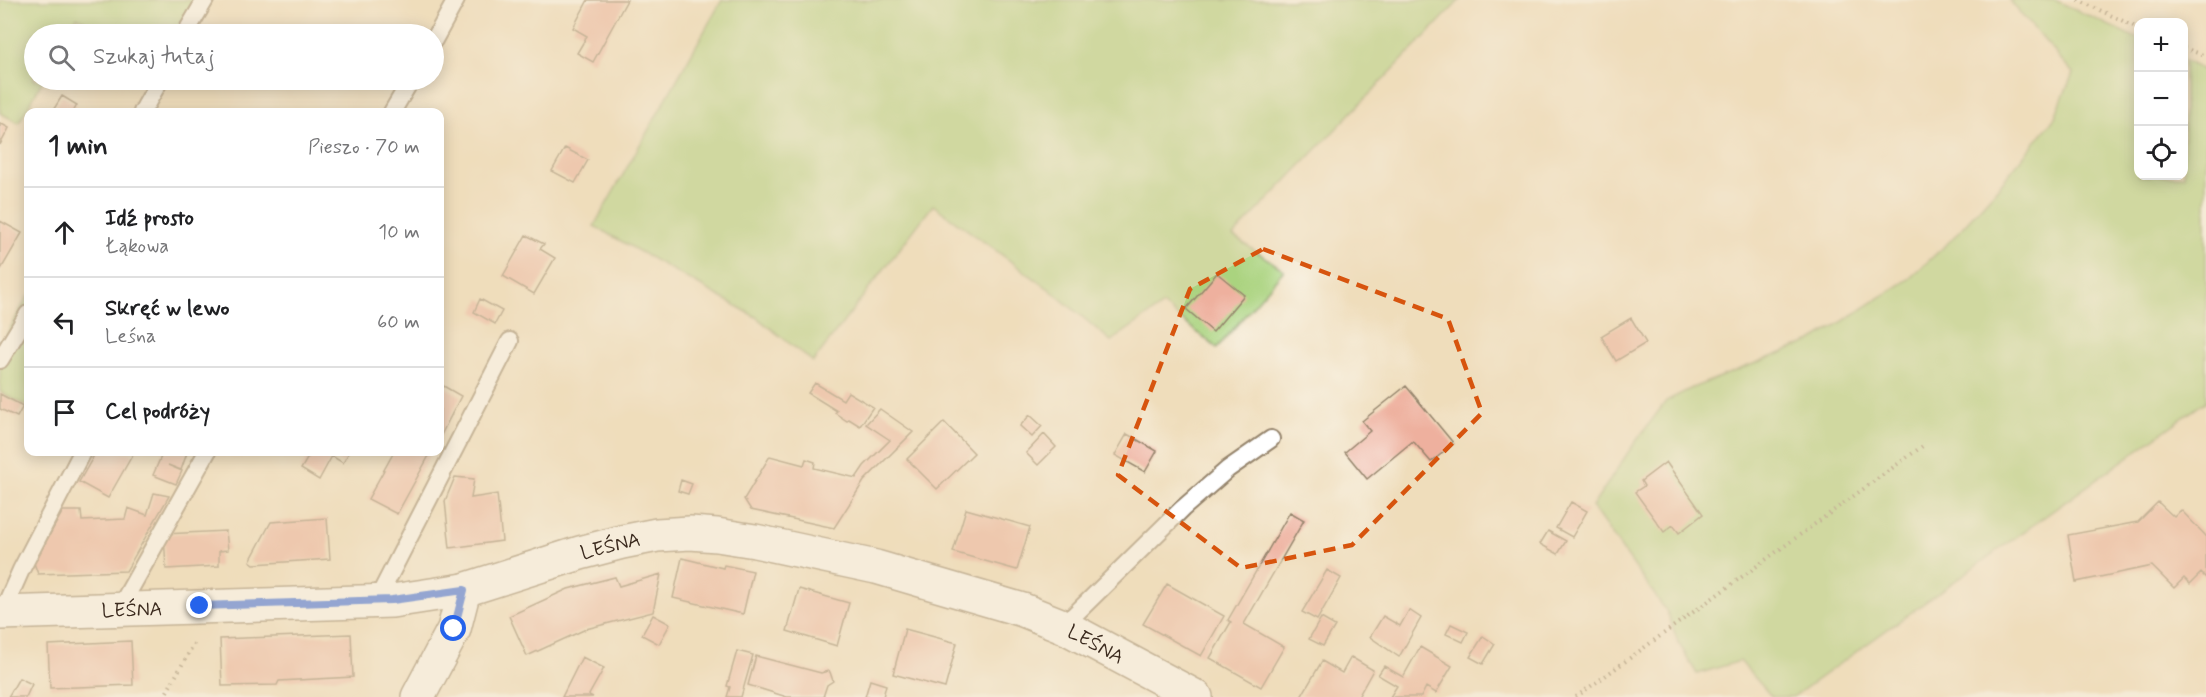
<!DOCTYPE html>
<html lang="pl">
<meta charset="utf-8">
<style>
:root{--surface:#fff;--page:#f2f2f2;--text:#202124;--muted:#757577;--line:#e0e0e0}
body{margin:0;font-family:Mynerve,sans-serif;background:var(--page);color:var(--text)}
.controls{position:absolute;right:18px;top:18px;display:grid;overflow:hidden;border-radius:12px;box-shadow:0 3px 15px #0003}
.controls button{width:54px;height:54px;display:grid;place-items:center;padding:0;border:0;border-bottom:2px solid var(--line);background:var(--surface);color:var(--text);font:30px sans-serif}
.stop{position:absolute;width:18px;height:18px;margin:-14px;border:4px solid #2563eb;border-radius:50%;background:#fff}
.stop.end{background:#2563eb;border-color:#fff;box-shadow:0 2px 6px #0008}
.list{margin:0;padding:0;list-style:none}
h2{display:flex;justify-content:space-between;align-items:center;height:78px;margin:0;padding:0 24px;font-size:26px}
h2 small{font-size:20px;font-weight:400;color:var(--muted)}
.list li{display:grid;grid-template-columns:39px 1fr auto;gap:18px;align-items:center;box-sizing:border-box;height:90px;padding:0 24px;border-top:2px solid var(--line)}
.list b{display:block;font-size:22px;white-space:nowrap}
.list p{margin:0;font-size:20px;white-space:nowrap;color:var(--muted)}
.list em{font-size:20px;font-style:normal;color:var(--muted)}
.icon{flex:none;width:33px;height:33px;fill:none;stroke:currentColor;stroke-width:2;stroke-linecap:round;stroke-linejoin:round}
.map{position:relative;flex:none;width:2206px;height:697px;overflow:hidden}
.search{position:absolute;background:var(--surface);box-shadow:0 3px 15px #0003;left:24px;top:24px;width:420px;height:66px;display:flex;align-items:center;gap:15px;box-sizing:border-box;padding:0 21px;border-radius:33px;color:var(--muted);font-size:22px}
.panel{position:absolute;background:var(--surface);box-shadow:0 3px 15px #0003;left:24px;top:108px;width:420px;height:348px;border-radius:12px}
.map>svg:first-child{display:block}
.green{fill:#aad37f;stroke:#727e4e;stroke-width:1.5}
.building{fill:#eeb09e}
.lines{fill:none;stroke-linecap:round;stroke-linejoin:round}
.service-casing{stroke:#95846c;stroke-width:20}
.minor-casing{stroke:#95846c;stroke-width:36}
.path{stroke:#95846c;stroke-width:4;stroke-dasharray:1.5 4.5;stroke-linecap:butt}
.service{stroke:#fff;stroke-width:16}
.minor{stroke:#fff;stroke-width:33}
.route{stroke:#2563eb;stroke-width:8}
.marked{fill:none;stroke:#d7540e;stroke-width:4.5;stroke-dasharray:12 8;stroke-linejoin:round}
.labels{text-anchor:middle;stroke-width:5;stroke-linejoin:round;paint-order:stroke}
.street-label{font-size:20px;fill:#3b2a1e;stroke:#fdfcf7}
</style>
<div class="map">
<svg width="2206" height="697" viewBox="0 0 2206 697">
<rect width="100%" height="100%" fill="#fdfcf7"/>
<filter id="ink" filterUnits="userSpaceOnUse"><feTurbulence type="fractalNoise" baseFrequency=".0167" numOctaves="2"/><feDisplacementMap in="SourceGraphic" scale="12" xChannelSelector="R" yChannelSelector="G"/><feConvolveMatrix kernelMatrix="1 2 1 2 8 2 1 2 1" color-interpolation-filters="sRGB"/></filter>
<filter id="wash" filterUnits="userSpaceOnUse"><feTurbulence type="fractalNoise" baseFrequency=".008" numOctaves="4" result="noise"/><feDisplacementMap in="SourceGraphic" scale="24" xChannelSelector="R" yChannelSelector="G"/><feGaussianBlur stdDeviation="1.35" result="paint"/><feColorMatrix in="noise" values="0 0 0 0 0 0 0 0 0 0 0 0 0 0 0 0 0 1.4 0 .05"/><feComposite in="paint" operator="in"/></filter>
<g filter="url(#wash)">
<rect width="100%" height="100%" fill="#efddbb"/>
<path class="green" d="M0 0H198L178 34H111L77 17 67 34H34V80H43L19 123 0 113Z
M722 0H1460L1233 236 1284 270 1217 348 1163 305 1111 341 1049 289 933 205 813 362 756 317 594 226Z
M2009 0H2055L2138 39V176H2184V61L2206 71V401L1793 697H1772L1740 661 1697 674 1678 642 1667 612 1592 507 1631 448 1666 401 1692 388 1812 341 1909 279 1950 241 1995 191 2054 119 2073 73Z
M28 296V407L0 392V346Z"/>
<g id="blocks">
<path class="building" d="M588 0H627L593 62 577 53 587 36 573 28Z
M62 96 77 105 73 112H52Z
M0 123 9 128 0 145Z
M565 148 588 160 575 183 552 171Z
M0 221 22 233 0 271Z
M526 235 544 244 540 249 555 258 534 294 503 276Z
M1217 273 1244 295 1213 332 1186 309Z
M480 299 502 311 495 324 474 312Z
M1631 318 1646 343 1616 361 1601 336Z
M815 383 843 400 848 392 873 407 860 426 849 419 847 421 835 413 837 411 808 393Z
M440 384 461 396 440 437Z
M1406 386 1454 444 1431 462 1413 441 1367 479 1345 452 1370 431 1362 421Z
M0 394 23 406 17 417 0 409Z
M880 409 913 432 864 481 834 528 751 510 744 499 770 456 804 465 806 459 815 462 814 468 856 478 864 466 890 440 866 424Z
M1030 415 1042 426 1032 437 1020 426Z
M944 422 974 453 937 489 907 459Z
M1044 434 1056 447 1038 465 1026 453Z
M1127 434 1157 451 1145 472 1115 455Z
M96 452H128L133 454 108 498 79 482Z
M163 452 187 453 181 470 168 465 182 471 176 484 153 475Z
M311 452H349L343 463 332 456 319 480 301 469Z
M394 452H431L397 514 368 499Z
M1666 462 1703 514 1679 533 1673 525 1664 532 1635 492 1644 486 1641 481Z
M455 477 474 479 471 498 497 494 502 541 450 548 445 501Z
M681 480 692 484 688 494 678 491Z
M154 493 169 496 126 571 38 574 34 563 63 511H81L82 521 125 519 128 508 147 515Z
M1571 502 1587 511 1572 537 1556 528Z
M2158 502 2174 517 2181 510 2206 536V578L2201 573 2190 584 2184 578 2174 588 2152 566 2076 582 2068 535 2138 522Z
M966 509 1030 527 1017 570 953 552Z
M1290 512 1304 520 1244 624 1284 647 1261 687 1210 658 1231 622 1228 620Z
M327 518 330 559 254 564 250 561 271 522Z
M226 531 228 550 219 551V566L166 569 164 534Z
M1548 531 1566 541 1558 554 1540 544Z
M682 558 723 568 724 565 753 571 743 614 673 598Z
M1327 570 1341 578 1317 620 1302 612Z
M661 574 653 612 586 629 527 656 509 616 568 589 615 577 619 586Z
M1167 584 1224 616 1201 656 1143 624Z
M799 589 849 603 837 646 787 631Z
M1409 610 1421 618 1399 657 1370 637 1383 616 1400 626Z
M653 615 670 624 659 644 642 635Z
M1321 618 1335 626 1323 646 1309 639Z
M1451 624 1468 632 1463 642 1446 634Z
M905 629 957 643 945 688 893 674Z
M351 634 353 677 279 681 277 685 222 686 220 639Z
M1483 636 1495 644 1483 664 1470 657Z
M131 641 133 685 50 688 48 645Z
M1420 647 1452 666 1436 693 1426 687 1421 697H1390L1397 686 1378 675 1384 666 1403 677Z
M737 651 753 655 741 697H727L730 687 727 686Z
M756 656 821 673 828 671 830 672 833 681 827 685 823 697H787L748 685Z
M582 657 604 668 589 695 593 697H562Z
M1351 657 1373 670 1358 697H1301L1322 661 1342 673Z
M19 678 32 684 26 697H8Z
M870 680 886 685 883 697H865Z"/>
</g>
</g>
<g filter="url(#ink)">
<use href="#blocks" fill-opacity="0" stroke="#95846c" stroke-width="1.5"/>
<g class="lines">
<g class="service-casing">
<path id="service" d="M185 34 205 0
M434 40 456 0
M142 112 160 80
M392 112 411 80
M0 360 28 314
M377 600 510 341
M119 609 207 452
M2 613 21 570 82 452
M1063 626 1182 509 1228 469 1271 439"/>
</g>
<g class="minor-casing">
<g id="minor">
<path id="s1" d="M0 613 392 601 464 590 580 553 622 542 657 535 690 533 717 535 755 541 876 567 1023 610 1063 626 1196 697"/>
<path d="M418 697 454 629 464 590"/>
</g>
</g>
<path class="path" d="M2078 0 2138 28
M2184 48 2206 56
M164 697 196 640
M1576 697 1924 445"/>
<use href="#service" class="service"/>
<use href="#minor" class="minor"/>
</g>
</g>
<g class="lines" filter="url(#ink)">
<path class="route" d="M200 606 392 600 464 590 454 629"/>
</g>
<path d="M0 0H2206V697H0ZM1263 249 1448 319 1482 413 1352 545 1241 568 1118 475 1190 289Z" fill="#efddbb" fill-opacity=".55" fill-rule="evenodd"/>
<path class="marked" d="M1263 249 1448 319 1482 413 1352 545 1241 568 1118 475 1190 289Z"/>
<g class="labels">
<g class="street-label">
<text dy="7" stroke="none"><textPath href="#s1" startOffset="618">LEŚNA</textPath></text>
<text dy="7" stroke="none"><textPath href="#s1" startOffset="132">LEŚNA</textPath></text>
<text dy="7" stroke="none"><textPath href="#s1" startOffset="1122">LEŚNA</textPath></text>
</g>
</g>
</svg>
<div class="controls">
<button>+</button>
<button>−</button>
<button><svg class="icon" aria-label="locate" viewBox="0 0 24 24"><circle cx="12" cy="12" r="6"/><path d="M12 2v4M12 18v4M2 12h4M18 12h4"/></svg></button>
</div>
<div class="stop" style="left:454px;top:629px"></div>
<div class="stop end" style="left:200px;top:606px"></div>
<div class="search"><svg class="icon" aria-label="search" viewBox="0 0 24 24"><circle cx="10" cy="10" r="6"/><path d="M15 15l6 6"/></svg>Szukaj tutaj</div>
<section class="panel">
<h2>1 min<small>Pieszo · 70 m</small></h2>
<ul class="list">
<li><svg class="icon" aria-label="ahead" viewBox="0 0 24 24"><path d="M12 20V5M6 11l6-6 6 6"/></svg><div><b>Idź prosto</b><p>Łąkowa</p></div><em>10 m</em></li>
<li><svg class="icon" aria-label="left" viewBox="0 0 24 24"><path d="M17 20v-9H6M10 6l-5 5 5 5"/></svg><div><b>Skręć w lewo</b><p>Leśna</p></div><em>60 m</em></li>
<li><svg class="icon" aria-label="arrive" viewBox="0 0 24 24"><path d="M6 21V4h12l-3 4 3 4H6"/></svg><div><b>Cel podróży</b></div></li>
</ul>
</section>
</div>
